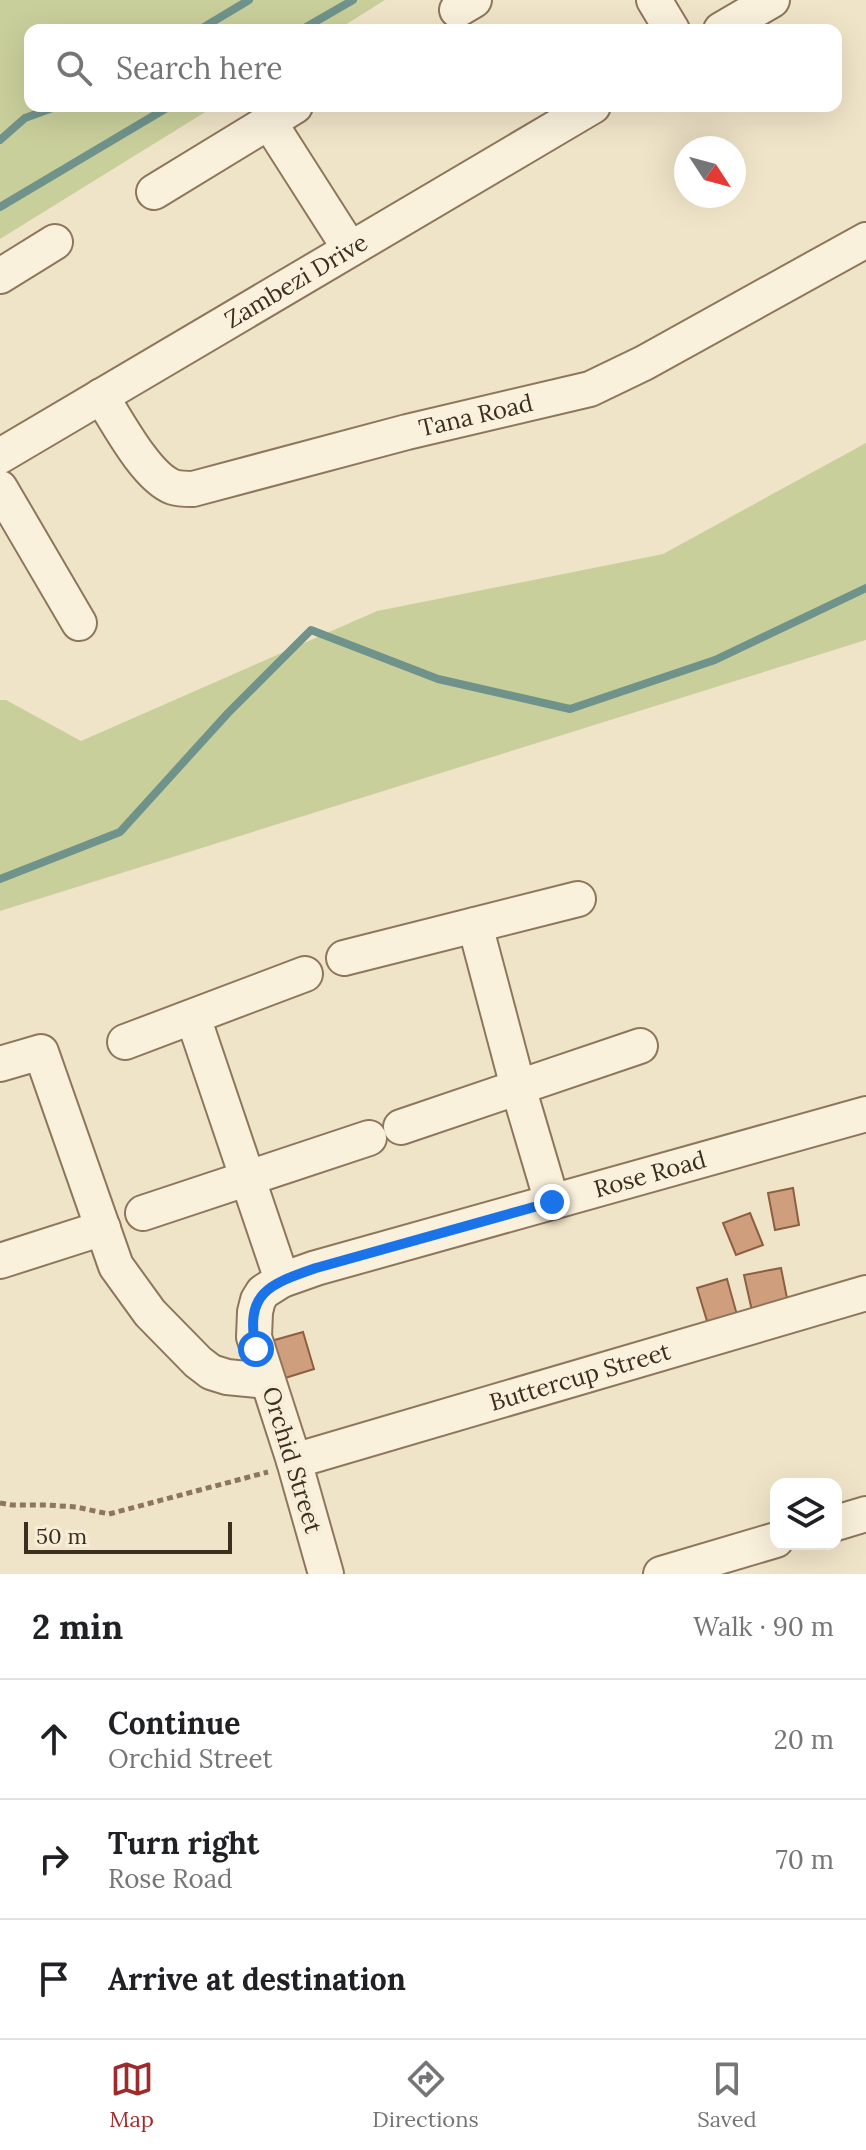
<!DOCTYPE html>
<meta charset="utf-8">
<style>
:root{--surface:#fff;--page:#f6f6f6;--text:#202124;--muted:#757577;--line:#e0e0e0;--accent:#9e2a2b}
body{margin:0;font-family:Lora,serif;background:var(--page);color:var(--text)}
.controls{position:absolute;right:24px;bottom:24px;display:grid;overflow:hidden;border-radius:16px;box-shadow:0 8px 32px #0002}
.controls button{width:72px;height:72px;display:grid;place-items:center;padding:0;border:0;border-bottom:2px solid var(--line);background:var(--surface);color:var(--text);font:40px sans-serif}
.compass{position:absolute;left:674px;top:136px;width:72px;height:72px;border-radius:50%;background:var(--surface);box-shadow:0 8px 32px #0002;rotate:126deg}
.scale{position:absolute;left:24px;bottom:20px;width:208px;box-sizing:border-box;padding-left:8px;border:4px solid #3d2e20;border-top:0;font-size:22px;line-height:28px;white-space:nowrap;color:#3d2e20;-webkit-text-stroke:6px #f7eed8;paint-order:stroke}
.stop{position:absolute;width:24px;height:24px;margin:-18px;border:6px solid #1a73e8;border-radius:50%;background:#fff}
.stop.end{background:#1a73e8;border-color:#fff;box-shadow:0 2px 8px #0008}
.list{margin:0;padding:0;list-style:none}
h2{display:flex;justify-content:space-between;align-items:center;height:104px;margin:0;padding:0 32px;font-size:34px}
h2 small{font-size:26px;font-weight:400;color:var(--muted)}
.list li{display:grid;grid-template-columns:52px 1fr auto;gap:24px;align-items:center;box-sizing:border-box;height:120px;padding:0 32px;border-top:2px solid var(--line)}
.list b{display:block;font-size:30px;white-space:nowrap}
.list p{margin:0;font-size:26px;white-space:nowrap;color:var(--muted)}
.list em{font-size:26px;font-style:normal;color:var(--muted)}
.icon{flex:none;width:44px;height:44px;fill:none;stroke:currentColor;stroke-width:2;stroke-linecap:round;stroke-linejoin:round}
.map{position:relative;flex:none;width:866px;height:1574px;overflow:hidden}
.search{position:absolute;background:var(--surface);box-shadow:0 8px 32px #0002;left:24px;right:24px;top:24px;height:88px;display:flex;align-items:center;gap:20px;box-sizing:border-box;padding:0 28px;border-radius:16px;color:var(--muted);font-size:30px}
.sheet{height:464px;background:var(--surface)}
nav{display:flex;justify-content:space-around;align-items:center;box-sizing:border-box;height:112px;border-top:2px solid var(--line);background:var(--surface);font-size:22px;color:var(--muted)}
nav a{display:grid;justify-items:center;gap:4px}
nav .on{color:var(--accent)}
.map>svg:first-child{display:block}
.green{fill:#c9cf9b}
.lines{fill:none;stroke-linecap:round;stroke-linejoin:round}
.stream{stroke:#6f938a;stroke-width:8}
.building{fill:#cf9f7d;stroke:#8d5f41;stroke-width:2}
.minor-casing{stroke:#8d765c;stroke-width:38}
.path{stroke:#8d765c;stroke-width:5;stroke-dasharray:6 4;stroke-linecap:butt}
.minor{stroke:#faf1dc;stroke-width:34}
.route{stroke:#1a73e8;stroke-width:10}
.labels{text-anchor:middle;stroke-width:8;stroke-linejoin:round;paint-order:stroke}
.street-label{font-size:24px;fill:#3d2e20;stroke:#f7eed8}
</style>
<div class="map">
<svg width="866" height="1574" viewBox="0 0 866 1574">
<rect width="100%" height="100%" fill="#f0e4c8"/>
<path class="green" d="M0 0H385L337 30H30V106H215L0 239Z
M866 443V640L0 911V700H6L81 741 377 611 663 554Z"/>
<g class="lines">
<path class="stream" d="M199 30 249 0
M301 30 353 0
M0 140 25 118 58 106
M0 207 170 106
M0 879 120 832 228 713 311 630 438 679 570 709 715 660 866 588"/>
</g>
<path class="building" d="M793 1188 799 1225 775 1230 768 1193Z
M750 1213 763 1245 736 1255 723 1223Z
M781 1268 788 1303 752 1311 744 1275Z
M727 1279 739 1322 710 1331 697 1288Z
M303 1332 314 1369 282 1379 271 1341Z"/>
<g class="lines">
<g class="minor-casing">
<g id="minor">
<path d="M654 0 672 30"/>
<path d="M457 10 474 0"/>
<path d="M721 30 772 0"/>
<path d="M269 122 350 249"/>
<path d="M154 192 295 106"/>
<path d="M0 276 55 242"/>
<path id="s1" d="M101 396C117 421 146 477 173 487 179 489 187 489 193 489L407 432 590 389 644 363 866 240"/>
<path id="s2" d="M0 456 593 106"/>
<path d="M0 488 79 623"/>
<path d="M475 925 518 1087 552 1202"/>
<path d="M344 958 578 899"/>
<path d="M193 1017 282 1280"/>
<path d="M125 1042 305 974"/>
<path d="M0 1064 41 1052 116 1266 150 1313 198 1362 211 1372 227 1377 267 1381"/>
<path d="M401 1127 640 1046"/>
<path d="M143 1213 369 1138"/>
<path d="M0 1261 103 1228"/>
<path id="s3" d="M294 1461 866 1293"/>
<path d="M836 1523 866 1514"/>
<path id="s4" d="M326 1574 294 1461 254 1337 255 1312 258 1300 263 1292 282 1280 316 1268 866 1114"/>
<path d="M661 1574 776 1540"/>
</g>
</g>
<path class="path" d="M0 1503 12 1505H47L76 1507 109 1514 268 1472"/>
<use href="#minor" class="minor"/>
</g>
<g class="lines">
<path class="route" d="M256 1349C244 1292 270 1284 316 1268L552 1202"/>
</g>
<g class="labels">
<g class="street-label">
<text dy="8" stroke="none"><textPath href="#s2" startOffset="344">Zambezi Drive</textPath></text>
<text dy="8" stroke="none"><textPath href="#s1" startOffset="430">Tana Road</textPath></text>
<text dy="8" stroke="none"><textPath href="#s4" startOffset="700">Rose Road</textPath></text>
<text dy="8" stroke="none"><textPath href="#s3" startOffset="298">Buttercup Street</textPath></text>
<text transform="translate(292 1460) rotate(73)" y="8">Orchid Street</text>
</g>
</g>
</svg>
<div class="controls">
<button><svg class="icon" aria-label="layers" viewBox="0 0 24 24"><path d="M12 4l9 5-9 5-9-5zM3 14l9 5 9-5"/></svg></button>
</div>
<svg class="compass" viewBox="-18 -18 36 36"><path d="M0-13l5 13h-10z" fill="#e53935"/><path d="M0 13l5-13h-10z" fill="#757577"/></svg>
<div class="scale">50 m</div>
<div class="stop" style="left:256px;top:1349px"></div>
<div class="stop end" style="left:552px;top:1202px"></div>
<div class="search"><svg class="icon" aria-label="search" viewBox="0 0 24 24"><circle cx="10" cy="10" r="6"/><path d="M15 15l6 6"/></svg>Search here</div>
</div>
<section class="sheet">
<h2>2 min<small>Walk · 90 m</small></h2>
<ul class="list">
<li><svg class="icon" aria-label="ahead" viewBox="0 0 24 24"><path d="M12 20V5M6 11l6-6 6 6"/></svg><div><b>Continue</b><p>Orchid Street</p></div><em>20 m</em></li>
<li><svg class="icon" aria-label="right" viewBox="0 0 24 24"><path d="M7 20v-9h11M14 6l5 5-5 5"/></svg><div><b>Turn right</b><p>Rose Road</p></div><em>70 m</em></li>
<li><svg class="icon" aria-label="arrive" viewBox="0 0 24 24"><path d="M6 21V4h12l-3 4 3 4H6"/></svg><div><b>Arrive at destination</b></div></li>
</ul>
</section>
<nav>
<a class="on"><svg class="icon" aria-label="map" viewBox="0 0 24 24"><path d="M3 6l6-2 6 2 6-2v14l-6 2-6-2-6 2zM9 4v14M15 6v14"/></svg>Map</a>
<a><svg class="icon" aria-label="directions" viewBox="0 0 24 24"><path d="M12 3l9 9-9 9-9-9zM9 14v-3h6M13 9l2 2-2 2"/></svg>Directions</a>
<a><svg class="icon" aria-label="saved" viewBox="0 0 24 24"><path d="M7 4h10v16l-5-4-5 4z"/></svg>Saved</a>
</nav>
